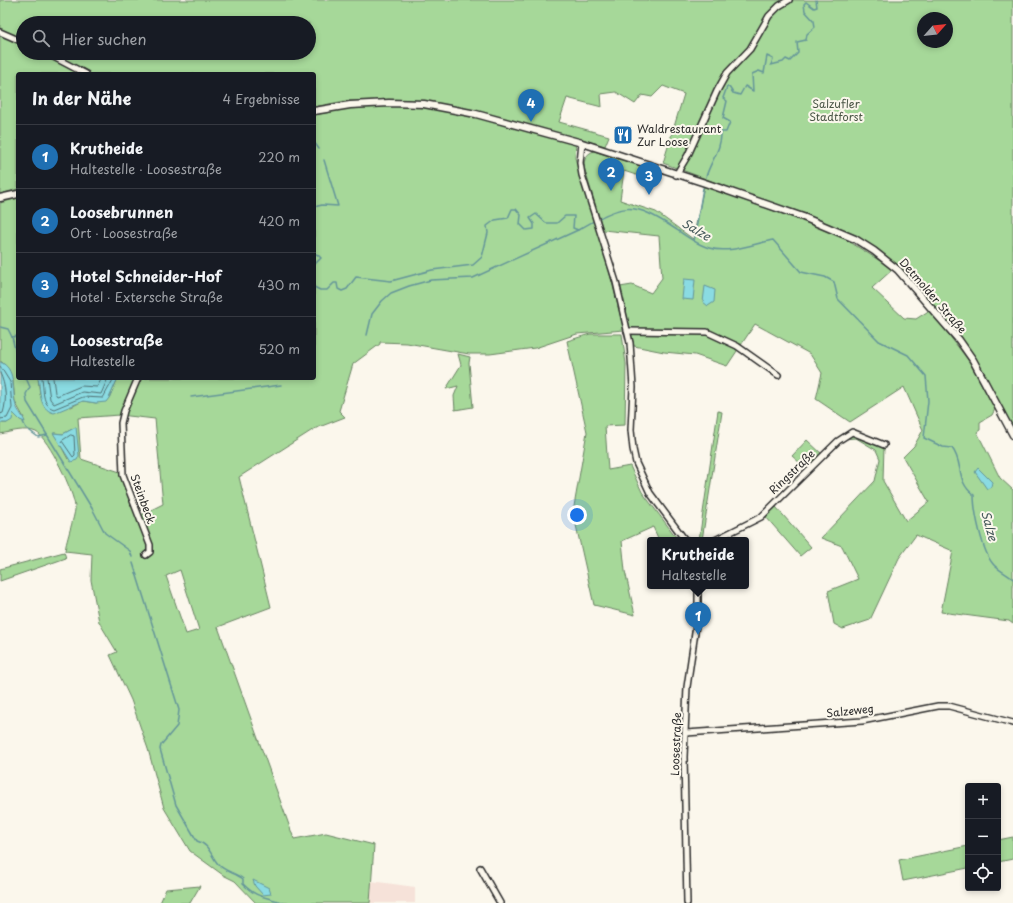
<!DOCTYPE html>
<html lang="de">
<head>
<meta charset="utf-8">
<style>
  body { margin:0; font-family:"Playpen Sans",sans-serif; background:#20242c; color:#f1f3f6 }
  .controls { position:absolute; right:12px; bottom:12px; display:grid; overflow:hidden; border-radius:4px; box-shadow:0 2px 6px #0003 }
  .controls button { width:36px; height:36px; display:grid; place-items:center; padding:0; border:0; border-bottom:1px solid #363941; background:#171b24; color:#f1f3f6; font:20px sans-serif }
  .compass { position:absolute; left:917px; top:12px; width:36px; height:36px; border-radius:50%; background:#171b24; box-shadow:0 2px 6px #0003; rotate:63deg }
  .you { position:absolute; left:577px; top:515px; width:14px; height:14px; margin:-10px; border:3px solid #fff; border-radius:50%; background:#1a73e8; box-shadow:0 0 0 6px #1a73e833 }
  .badge { display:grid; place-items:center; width:26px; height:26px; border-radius:50%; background:#1f6fb2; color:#fff; font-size:13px; font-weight:700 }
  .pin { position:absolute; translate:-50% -33px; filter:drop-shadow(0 1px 2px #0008) }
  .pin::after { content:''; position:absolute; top:21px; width:14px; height:12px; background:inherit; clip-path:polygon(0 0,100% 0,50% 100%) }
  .popup { position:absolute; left:647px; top:537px; width:102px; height:52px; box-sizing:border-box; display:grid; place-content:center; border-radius:4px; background:#171b24; filter:drop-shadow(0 1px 3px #0005); font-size:13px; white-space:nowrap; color:#9ea1a6 }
  .popup b { font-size:15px; color:#f1f3f6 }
  .popup::after { content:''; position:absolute; left:50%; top:100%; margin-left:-8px; border:8px solid transparent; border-top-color:#171b24 }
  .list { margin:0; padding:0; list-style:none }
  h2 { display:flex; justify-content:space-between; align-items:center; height:52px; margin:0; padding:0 16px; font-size:17px }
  h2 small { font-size:13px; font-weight:400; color:#9ea1a6 }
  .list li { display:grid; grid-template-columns:26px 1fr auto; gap:12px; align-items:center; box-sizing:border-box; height:64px; padding:0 16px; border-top:1px solid #363941 }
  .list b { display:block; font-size:15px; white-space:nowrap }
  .list p { margin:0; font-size:13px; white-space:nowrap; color:#9ea1a6 }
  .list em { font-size:13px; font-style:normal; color:#9ea1a6 }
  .icon { flex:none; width:22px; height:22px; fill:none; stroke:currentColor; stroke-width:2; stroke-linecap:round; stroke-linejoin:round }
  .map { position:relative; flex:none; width:1013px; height:903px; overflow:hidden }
  .search { position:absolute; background:#171b24; box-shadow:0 2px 6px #0003; left:16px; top:16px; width:300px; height:44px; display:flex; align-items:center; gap:10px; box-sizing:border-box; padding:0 14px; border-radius:22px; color:#9ea1a6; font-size:15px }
  .panel { position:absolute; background:#171b24; box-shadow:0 2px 6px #0003; left:16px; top:72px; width:300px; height:308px; border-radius:4px }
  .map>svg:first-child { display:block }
</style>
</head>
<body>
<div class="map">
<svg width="1013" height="903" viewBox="0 0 1013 903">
  <rect width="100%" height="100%" fill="#fbf7ec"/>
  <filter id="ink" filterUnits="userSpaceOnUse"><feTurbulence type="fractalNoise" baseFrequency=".025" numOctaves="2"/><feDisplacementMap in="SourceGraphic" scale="8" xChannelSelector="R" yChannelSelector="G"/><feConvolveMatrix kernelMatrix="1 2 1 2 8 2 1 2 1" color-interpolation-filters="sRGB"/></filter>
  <g filter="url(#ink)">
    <polygon fill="#f6e2d9" points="371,881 415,887 415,903 370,903"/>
    <g fill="#a6d899" stroke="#688262" fill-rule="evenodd">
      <path d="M0,0h1013v431l-53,-93 -62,-71 -74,-44 -161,-60 21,-69 -21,-8 -11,11 -10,-2 -7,9 -19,-12 -15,2 1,13 -35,-9 -8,24 50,14 -4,10 -24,-7 -2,1 -159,-38 -75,-1 -31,6v-33h-296v115l-18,5zM923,18h24v24h-24zM23,23h286v30h-286z"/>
      <path d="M388,105c68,2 123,20 188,38l-1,15 31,100 18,72 -47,4 -42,14 -45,6h-21l-62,-11 -27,-1v2l-27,20 -14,47 6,6 -31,12 -75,48 32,130 -53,20 76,212 32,-6 48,12 -4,58h-114l-21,-22 -12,-6 -33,-24 -26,-43 -16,-59 -17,-49 -21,-45 7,-3 -18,-30 -8,-42 1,-26 -27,-3c1,-10 11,-38 10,-44 -1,-15 -26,-68 -39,-75 -11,-5 -25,0 -36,2v-11h7l6,-11 2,1 5,7 4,-2 -9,-16 -2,-22 -11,-18h-2v-159l18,-5v180h20l2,17 31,12 12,-6 13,2 13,-5 9,-20h196v-263l36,-7zM120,415l35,4 8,85 -26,13 -17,-45 -39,-13 -3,-41zM76,427l-8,32 -14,-26 9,1zM180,570l19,60 -13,4 -20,-58z"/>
      <path d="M594,151l51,16 -3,10 -18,-6 -4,29 36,12 37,27 11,-53 130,46 59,37 -21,19 32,30 12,1 14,-9 38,50 27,49 -3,6 -12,7v8l-3,2 23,46 13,12v134l-4,-3 -68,-9 12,-61 -37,-16 -17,23 -29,62 -27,9 -9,-5 -6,-33 30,-12 -16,-33 -21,-8 54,-57 5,-22 -4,-9 -20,-12 -13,1 9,-4 32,11 -1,35 23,40 23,-19 -26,-45 11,-11 9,-16 -19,-43 -54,35 -34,-23 6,-26 -12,-19 -55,-30 -28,42 -32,-11 -31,-3 -30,-6 -14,-59 12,-2 19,8 11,-15 -3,-42 -56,-6 -19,-63c0,-8 2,-13 10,-16z"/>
      <polygon points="590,334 622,334 626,364 625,425 605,426 608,470 630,466 642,492 676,537 659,540 653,527 622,541 625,571 635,615 594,605 573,512 587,432 567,341"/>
      <polygon points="458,354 470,357 469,363 473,407 455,410 454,396 458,386 446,389 461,365"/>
      <polygon points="718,411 722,412 702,540 699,540"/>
      <polygon points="807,440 823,455 808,470 792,456"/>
      <polygon points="776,507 811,547 800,556 766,517"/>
      <polygon points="64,552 66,558 0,581 0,569"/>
      <polygon points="1013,837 1013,859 998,862 998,840"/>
      <polygon points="968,846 968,868 903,881 899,860"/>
      <polygon points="200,886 190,903 160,903 166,889"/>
    </g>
    <g fill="#8adbe2" stroke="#649599">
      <polygon points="684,279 695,280 693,300 682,299"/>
      <polygon points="705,286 715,290 714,302 708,306 703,302"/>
      <path d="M0,362c16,6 12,27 15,40 1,8 8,13 10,20l-5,-2 -7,-7 -1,7 -5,3h-7z"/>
      <path d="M38,378h80l-9,20 -3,4 -10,1 -13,-2 -29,12c-16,-4 -13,-22 -16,-35z"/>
      <polygon points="76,427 79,456 77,460 71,462 53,433 63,434"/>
      <polygon points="978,468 992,482 991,487 987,489 975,472"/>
      <polygon points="253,880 269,888 271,894 263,895 255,886"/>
    </g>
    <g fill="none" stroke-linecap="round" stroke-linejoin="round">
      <g stroke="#517174" stroke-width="1">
        <polyline points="0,366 10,382 12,408 7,418 0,419"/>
        <path d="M0,373c6,13 7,27 3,40l-3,1"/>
        <path d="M42,378c2,11 -1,27 12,31l29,-12 20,1 11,-20"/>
        <polyline points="47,378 50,399 54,404 82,392 101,394 108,378"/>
        <polyline points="53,378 55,393 57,396 81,386 97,387 102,378"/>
        <polygon points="71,435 74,436 75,455 73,457 62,441"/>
      </g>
      <g stroke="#649599" stroke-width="1.5">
        <polyline points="314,142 319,149"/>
        <path d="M706,177c4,-15 16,-28 15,-45h5l4,-10 -7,-4 4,-17 -4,-3 4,-11h2l4,6 7,2 5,-9 8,5 -1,-17 7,-3 5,2 3,-17 6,3 -2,6 12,-3 3,-3 4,2 8,-8 -1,-11 9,-2 1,-6 8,-7 -1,-6 -9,-10 -1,-7 2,-2 8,6 3,-1 -1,-7"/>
        <polyline points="314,207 322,205 338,206 324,160"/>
        <polyline points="694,241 703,188"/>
        <polyline points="314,253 318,255 321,258 314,265"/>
        <path d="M314,287l6,3h7l7,-7h3l1,6 4,2 5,-2 9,-12 35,4 41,-11 41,-5 9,-8 6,-24 -1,-7 8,-6 13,-2 4,-9h4l5,6 -1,9 6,6 8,-1v-5l-4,-6 6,-4 10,9h11l8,-7h9l-1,12 5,2c47,-27 53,-30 99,0 10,7 21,15 32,18 20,6 44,-4 64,-8l28,32 24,5 9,5 4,17 41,42 29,14 18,21 2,25 -4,37 19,9 9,1c12,15 3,33 22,47 0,16 8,56 19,69 5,6 14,10 20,15"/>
        <polyline points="0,327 8,329 12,337 18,336"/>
        <polyline points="367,335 372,314 382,301 391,293 409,286 431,280 473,278 578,230"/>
        <polyline points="12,337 18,361"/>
        <polyline points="26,378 30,387 26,394 27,402 93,510 105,533 130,551 132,557"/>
        <polyline points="191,397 281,385"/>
        <polyline points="23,422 26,428 38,437 47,435"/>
        <path d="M133,563l46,147 -2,16 -16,19 -1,4 16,56 21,36c12,3 14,15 21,23 7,8 18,9 25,15v5c16,16 22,11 40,19"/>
      </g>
      <g stroke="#2b2b2b" stroke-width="8">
        <g id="minor">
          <polyline points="0,32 23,42"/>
          <polyline points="46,53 86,74"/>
          <polyline points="582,143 580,163 582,175 616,282 630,343 633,387 631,430 633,449 636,463 650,493 685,540"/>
          <polyline points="676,175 688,155 717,91 727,73 750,49 769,16 779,6 789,0"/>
          <polyline points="627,331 707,332 737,346 778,375"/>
          <polyline points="138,378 124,411 121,423 123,475 150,545 150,552 146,555"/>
          <polyline points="715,540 761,517 838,441 852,432 884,445"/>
          <polyline points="686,733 862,721 938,706 949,706 1013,723"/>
          <polyline points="480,868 500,903"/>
          <polyline points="687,903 684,757 687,687 698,612 698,586"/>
        </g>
      </g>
      <g stroke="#2b2b2b" stroke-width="9">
        <g id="major">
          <polyline points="314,111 350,105 389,103 424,104 476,114 582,143 705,183 803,217 855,239 874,251 898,270 959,340 973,360 1013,435"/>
          <polyline points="0,198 18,194"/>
        </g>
      </g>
      <use href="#minor" stroke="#fbf7ec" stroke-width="5"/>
      <use href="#major" stroke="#fbf7ec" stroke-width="6"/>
    </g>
  </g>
  <defs>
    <g id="restaurant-square" transform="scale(1)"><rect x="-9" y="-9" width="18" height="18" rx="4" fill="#1f6fb2" stroke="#fbf7ec"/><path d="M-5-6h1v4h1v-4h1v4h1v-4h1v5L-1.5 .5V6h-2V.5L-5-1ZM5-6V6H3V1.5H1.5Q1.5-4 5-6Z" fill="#fff"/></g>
  </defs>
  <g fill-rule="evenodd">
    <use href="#restaurant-square" x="623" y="135"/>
  </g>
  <g text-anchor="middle" stroke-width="4" stroke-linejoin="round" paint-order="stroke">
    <g font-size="11" fill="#4a5646" stroke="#fbf7ec">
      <text x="836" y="108">Salzufler<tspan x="836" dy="13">Stadtforst</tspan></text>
    </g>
    <g font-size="11" fill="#2b2b2b" stroke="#fbf7ec" text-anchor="start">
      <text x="637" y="133">Waldrestaurant<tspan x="637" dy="13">Zur Loose</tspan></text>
    </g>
    <g font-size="11" fill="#2b2b2b" stroke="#fbf7ec">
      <text transform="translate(933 296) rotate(49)" y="4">Detmolder Straße</text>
      <text transform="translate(792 472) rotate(-44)" y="4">Ringstraße</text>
      <text transform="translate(143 499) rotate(70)" y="4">Steinbeck</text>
      <text transform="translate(850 711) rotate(-6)" y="4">Salzeweg</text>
      <text transform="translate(676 744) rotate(-88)" y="4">Loosestraße</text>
    </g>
    <g font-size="12" font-style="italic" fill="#435759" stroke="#fbf7ec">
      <text transform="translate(696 230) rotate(30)" y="4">Salze</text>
      <text transform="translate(989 526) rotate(74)" y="4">Salze</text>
    </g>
  </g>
</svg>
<div class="controls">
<button>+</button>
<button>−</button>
<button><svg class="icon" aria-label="locate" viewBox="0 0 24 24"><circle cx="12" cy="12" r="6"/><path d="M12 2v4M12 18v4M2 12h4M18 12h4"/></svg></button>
</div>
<svg class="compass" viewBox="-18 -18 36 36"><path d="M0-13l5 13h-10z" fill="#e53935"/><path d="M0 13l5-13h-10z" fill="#9ea1a6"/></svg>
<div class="you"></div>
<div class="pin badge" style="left:698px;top:635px">1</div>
<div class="popup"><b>Krutheide</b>Haltestelle</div>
<div class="pin badge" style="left:611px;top:191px">2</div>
<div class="pin badge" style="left:649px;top:195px">3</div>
<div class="pin badge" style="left:531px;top:122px">4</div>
<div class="search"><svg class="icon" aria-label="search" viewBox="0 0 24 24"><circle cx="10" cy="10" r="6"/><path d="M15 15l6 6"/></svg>Hier suchen</div>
<section class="panel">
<h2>In der Nähe<small>4 Ergebnisse</small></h2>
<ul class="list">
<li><span class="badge">1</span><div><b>Krutheide</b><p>Haltestelle · Loosestraße</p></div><em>220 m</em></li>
<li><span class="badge">2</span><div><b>Loosebrunnen</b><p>Ort · Loosestraße</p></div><em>420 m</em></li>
<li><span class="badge">3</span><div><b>Hotel Schneider-Hof</b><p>Hotel · Extersche Straße</p></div><em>430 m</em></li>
<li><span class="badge">4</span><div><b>Loosestraße</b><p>Haltestelle</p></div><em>520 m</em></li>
</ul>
</section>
</div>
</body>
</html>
